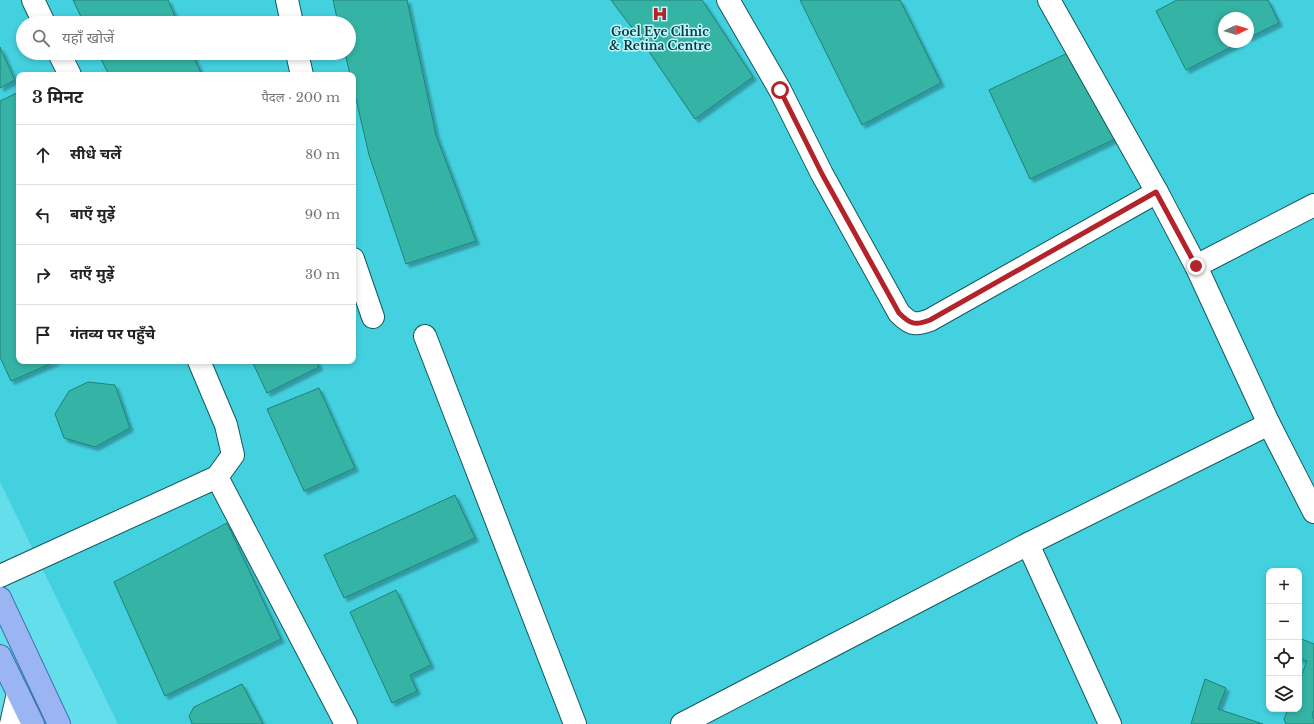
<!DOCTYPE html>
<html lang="hi">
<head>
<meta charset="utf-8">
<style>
  body { margin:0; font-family:"Libre Baskerville","Noto Sans Devanagari",serif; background:#f6f6f6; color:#222 }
  .controls { position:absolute; right:12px; bottom:12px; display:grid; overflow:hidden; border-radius:8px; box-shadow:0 2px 6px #0003 }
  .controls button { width:36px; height:36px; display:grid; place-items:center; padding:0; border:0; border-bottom:1px solid #e0e0e0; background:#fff; color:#222; font:20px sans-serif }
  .compass { position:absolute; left:1218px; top:12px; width:36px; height:36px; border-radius:50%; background:#fff; box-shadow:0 2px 6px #0003; rotate:86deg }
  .stop { position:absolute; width:12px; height:12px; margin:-9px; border:3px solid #b4232a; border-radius:50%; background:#fff }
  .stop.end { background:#b4232a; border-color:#fff; box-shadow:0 1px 4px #0008 }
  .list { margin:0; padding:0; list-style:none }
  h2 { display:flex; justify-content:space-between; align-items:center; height:52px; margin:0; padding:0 16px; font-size:17px }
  h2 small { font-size:13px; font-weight:400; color:#767676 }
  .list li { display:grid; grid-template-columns:26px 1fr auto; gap:12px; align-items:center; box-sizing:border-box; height:60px; padding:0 16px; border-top:1px solid #e0e0e0 }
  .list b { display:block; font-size:15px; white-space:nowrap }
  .list em { font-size:13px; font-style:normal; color:#767676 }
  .icon { flex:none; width:22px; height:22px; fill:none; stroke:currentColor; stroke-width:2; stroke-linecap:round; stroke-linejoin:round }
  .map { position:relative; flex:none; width:1314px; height:724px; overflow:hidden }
  .search { position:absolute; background:#fff; box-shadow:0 2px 6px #0003; left:16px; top:16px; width:340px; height:44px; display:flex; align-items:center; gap:10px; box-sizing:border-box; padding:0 14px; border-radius:22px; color:#767676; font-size:15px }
  .panel { position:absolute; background:#fff; box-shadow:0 2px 6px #0003; left:16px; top:72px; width:340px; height:292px; border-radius:8px }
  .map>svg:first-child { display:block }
</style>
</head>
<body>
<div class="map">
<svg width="1314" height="724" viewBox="0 0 1314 724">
  <defs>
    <filter id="shadow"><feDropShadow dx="3.5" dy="3.5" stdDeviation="1" flood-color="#0004"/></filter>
  </defs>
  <rect width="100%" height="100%" fill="#64deeb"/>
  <path fill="#44d1df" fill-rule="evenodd" d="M0,0h1314v724h-1196l-118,-242zM1224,18h24v24h-24zM23,23h326v30h-326zM19,75h334v286h-334zM1269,571h30v138h-30z"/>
  <g fill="#35b4a6" stroke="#208177" filter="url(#shadow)">
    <polygon points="73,0 168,0 178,23 84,23"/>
    <polygon points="333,0 407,0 436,135 476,241 406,264 369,155 353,86 353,75 350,75 345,53 349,53 349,23 338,23"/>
    <polygon points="611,0 702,0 753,77 695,119 637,34"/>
    <polygon points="800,0 900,0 941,83 862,125"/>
    <polygon points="1177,0 1268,0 1279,23 1248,38 1248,18 1224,18 1224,42 1241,42 1186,70 1156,11"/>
    <polygon points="0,47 15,80 0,88"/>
    <polygon points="1074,50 1115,139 1030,179 989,90"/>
    <polygon points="98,53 192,53 202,75 109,75"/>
    <polygon points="19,92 19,361 57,361 11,381 0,357 0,101"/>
    <polygon points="252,361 317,361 319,367 267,393"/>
    <polygon points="88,382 115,385 130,428 95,447 64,438 55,414 69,391"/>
    <polygon points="319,388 355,468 304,491 267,409"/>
    <polygon points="455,495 475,538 344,598 324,555"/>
    <polygon points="227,523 281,639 165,696 114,582"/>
    <polygon points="396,590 431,665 410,675 417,691 392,703 350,612"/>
    <polygon points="1299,638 1314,644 1314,710 1312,715 1314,719 1314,724 1286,724 1284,719 1288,709 1299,709 1299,681 1307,661 1299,659"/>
    <polygon points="1205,679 1226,688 1218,709 1263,724 1191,724"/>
    <polygon points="242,684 263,724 192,724 189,716 194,707"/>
  </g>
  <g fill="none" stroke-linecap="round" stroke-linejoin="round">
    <g stroke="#13595f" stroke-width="24">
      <g id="minor">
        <polyline points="33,0 44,23"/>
        <polyline points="287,0 292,23"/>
        <path d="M728,0l52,90 42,84 77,139c11,11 15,13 31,7l227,-128"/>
        <polyline points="1049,0 1157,192 1196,266 1269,424 1314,512"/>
        <polyline points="59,53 70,75"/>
        <polyline points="297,53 302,75"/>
        <polyline points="353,259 373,317"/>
        <polyline points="1196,266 1314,205"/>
        <polyline points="425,336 575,724"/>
        <polyline points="217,477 346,724"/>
        <polyline points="1028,544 1110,724"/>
        <polyline points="0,576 217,477 233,455 226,425 199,361"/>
        <polyline points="11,724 18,693"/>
        <polyline points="682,724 1028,544 1269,424"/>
      </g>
    </g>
    <g stroke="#386aae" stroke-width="24">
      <g id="major">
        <polyline points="0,598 59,724"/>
        <polyline points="0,656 33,724"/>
      </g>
    </g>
    <use href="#minor" stroke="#fff" stroke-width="22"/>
    <use href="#major" stroke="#9ab5f2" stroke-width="22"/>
  </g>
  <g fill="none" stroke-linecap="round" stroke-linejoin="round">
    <path stroke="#b4232a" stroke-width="5" d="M780,90l42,84 77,139c11,11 16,13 31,7l226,-128 40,74"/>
  </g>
  <defs>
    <g id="hospital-bare" transform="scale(1.2)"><path d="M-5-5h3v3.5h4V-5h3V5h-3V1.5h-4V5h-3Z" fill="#b4232a" stroke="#bff5fb" stroke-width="2.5" paint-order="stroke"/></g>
  </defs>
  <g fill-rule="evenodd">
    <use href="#hospital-bare" x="660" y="14"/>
  </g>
  <g text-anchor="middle" stroke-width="3" stroke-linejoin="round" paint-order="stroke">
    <g font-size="12" font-weight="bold" fill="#003b40" stroke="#bff5fb">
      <text x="660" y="36">Goel Eye Clinic<tspan x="660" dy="14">&amp; Retina Centre</tspan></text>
    </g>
  </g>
</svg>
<div class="controls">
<button>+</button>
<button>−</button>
<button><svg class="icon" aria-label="locate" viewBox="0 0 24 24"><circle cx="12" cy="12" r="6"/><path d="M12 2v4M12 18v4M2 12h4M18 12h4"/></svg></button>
<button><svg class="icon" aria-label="layers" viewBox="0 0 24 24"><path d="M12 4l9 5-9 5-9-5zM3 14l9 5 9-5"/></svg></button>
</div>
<svg class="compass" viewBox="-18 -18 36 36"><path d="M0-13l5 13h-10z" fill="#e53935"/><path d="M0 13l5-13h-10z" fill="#767676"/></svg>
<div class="stop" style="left:780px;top:90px"></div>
<div class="stop end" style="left:1196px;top:266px"></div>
<div class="search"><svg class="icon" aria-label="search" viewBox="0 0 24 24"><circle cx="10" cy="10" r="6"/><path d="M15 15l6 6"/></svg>यहाँ खोजें</div>
<section class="panel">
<h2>3 मिनट<small>पैदल · 200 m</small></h2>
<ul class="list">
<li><svg class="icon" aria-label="ahead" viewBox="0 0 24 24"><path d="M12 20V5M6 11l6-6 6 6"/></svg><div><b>सीधे चलें</b></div><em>80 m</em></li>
<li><svg class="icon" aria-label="left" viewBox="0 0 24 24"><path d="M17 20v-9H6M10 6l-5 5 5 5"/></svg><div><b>बाएँ मुड़ें</b></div><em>90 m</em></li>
<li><svg class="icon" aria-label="right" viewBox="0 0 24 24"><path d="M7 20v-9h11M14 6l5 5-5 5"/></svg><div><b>दाएँ मुड़ें</b></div><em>30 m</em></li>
<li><svg class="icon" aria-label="arrive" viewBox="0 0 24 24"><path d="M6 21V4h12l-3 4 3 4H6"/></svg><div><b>गंतव्य पर पहुँचे</b></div></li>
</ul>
</section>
</div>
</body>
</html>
